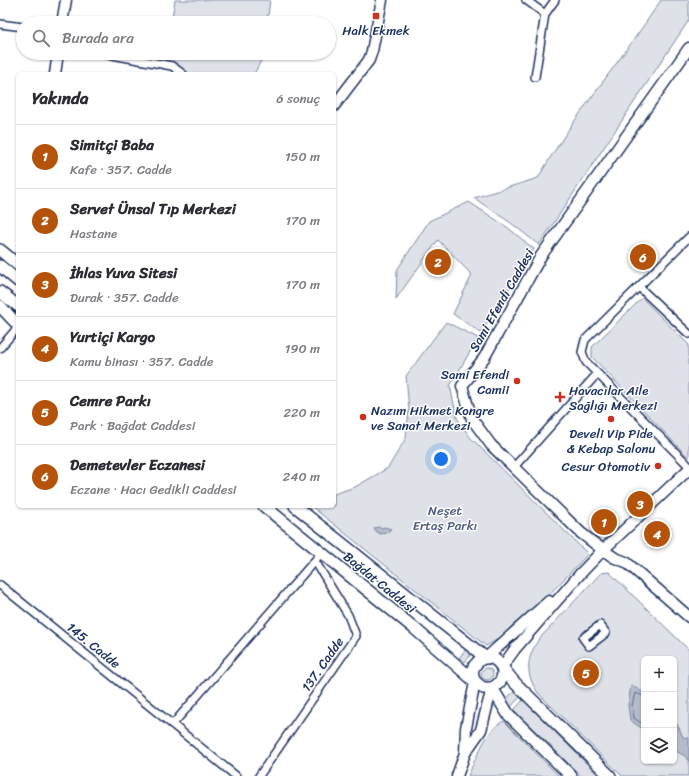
<!DOCTYPE html>
<html lang="tr">
<head>
<meta charset="utf-8">
<style>
  body { margin:0; font-family:Sriracha,sans-serif; background:#f7f7f7; color:#2b2b33 }
  .controls { position:absolute; right:12px; bottom:12px; display:grid; overflow:hidden; border-radius:6px; box-shadow:0 1px 3px #0004 }
  .controls button { width:36px; height:36px; display:grid; place-items:center; padding:0; border:0; border-bottom:1px solid #e1e1e2; background:#fff; color:#2b2b33; font:20px sans-serif }
  .you { position:absolute; left:441px; top:459px; width:14px; height:14px; margin:-10px; border:3px solid #fff; border-radius:50%; background:#1a73e8; box-shadow:0 0 0 6px #1a73e833 }
  .badge { display:grid; place-items:center; width:26px; height:26px; border-radius:50%; background:#b45309; color:#fff; font-size:13px; font-weight:700 }
  .pin { position:absolute; translate:-50% -50%; border:2px solid #fff; box-shadow:0 1px 4px #0006 }
  .list { margin:0; padding:0; list-style:none }
  h2 { display:flex; justify-content:space-between; align-items:center; height:52px; margin:0; padding:0 16px; font-size:17px }
  h2 small { font-size:13px; font-weight:400; color:#7c7c81 }
  .list li { display:grid; grid-template-columns:26px 1fr auto; gap:12px; align-items:center; box-sizing:border-box; height:64px; padding:0 16px; border-top:1px solid #e1e1e2 }
  .list b { display:block; font-size:15px; white-space:nowrap }
  .list p { margin:0; font-size:13px; white-space:nowrap; color:#7c7c81 }
  .list em { font-size:13px; font-style:normal; color:#7c7c81 }
  .icon { flex:none; width:22px; height:22px; fill:none; stroke:currentColor; stroke-width:2; stroke-linecap:round; stroke-linejoin:round }
  .map { position:relative; flex:none; width:689px; height:776px; overflow:hidden }
  .search { position:absolute; background:#fff; box-shadow:0 1px 3px #0004; left:16px; top:16px; width:320px; height:44px; display:flex; align-items:center; gap:10px; box-sizing:border-box; padding:0 14px; border-radius:22px; color:#7c7c81; font-size:15px }
  .panel { position:absolute; background:#fff; box-shadow:0 1px 3px #0004; left:16px; top:72px; width:320px; height:436px; border-radius:6px }
  .map>svg:first-child { display:block }
</style>
</head>
<body>
<div class="map">
<svg width="689" height="776" viewBox="0 0 689 776">
  <rect width="100%" height="100%" fill="#fff"/>
  <filter id="ink" filterUnits="userSpaceOnUse"><feTurbulence type="fractalNoise" baseFrequency=".025" numOctaves="2"/><feDisplacementMap in="SourceGraphic" scale="8" xChannelSelector="R" yChannelSelector="G"/><feConvolveMatrix kernelMatrix="1 2 1 2 8 2 1 2 1" color-interpolation-filters="sRGB"/></filter>
  <g filter="url(#ink)">
    <g fill="#dee1e7" stroke="#7c88a2" fill-rule="evenodd">
      <polygon points="175,0 270,0 267,23 171,23"/>
      <path d="M661,0h28v20l-150,225 -28,-22 -37,-25 64,-20c36,-63 84,-118 123,-178z"/>
      <polygon points="167,53 262,53 261,61 254,74 185,74 166,59"/>
      <polygon points="469,202 507,227 534,249 481,333 453,314 472,275 438,240 396,299 397,270 429,221"/>
      <polygon points="642,298 689,345 689,458 592,357 592,347"/>
      <polygon points="446,322 478,338 450,386 457,418 470,437 588,554 516,629 486,646 311,506 334,506 334,494 355,487 388,468 406,438 409,410 406,376"/>
      <path d="M609,572l80,78v126h-67l-84,-83c-13,-19 -12,-35 1,-54l62,-66zM644,659h30v102h-30z"/>
      <polygon points="466,649 472,653 465,662 459,658"/>
      <circle cx="487" cy="674" r="6"/>
      <polygon points="514,691 520,697 511,707 505,701"/>
      <polygon points="523,700 597,774 598,776 581,776 514,710"/>
      <path d="M504,721l55,55h-91c7,-16 19,-48 36,-55z"/>
    </g>
    <g fill="#b5bbca" stroke="#77839f">
      <polygon points="379,527 382,528 385,527 391,529 387,533 380,534 376,531 374,528"/>
      <polygon points="631,685 644,693 644,730 630,720 628,705"/>
      <polygon points="674,723 677,724 683,737 689,738 689,762 685,756 674,750"/>
    </g>
    <g fill="none" stroke-linecap="round" stroke-linejoin="round">
      <polyline stroke="#596789" stroke-width="1" points="644,696 635,693 632,705 634,718 644,725"/>
      <g stroke="#1b2f5e" stroke-width="10">
        <g id="street">
          <polyline points="526,0 545,14 555,0"/>
          <polyline points="0,24 23,27"/>
          <polyline points="101,53 172,66 183,74"/>
          <polyline points="535,77 545,14"/>
          <polyline points="689,237 585,340 582,352 586,362 689,466"/>
          <polyline points="639,287 689,334"/>
          <polyline points="0,348 18,327"/>
          <polyline points="514,467 597,374"/>
          <polyline points="0,585 236,776"/>
          <polygon points="600,625 606,633 589,646 583,638"/>
          <polyline points="173,724 317,558"/>
          <polyline points="259,776 356,636 348,615 315,561"/>
        </g>
      </g>
      <g stroke="#1b2f5e" stroke-width="13">
        <g id="secondary">
          <polyline points="62,23 66,0"/>
          <polyline points="689,48 541,256 484,358 462,386 472,419 491,445 581,533 603,550 615,558 626,562 689,617"/>
          <polyline points="55,74 58,53"/>
          <polyline points="334,106 369,60 372,51 382,0"/>
          <polyline points="486,658 549,601"/>
          <polyline points="502,667 515,649 580,574 603,550 689,469"/>
          <polyline points="465,753 466,728 475,682"/>
          <polyline points="457,776 465,753 481,730 492,688"/>
        </g>
      </g>
      <g stroke="#1b2f5e" stroke-width="14">
        <g id="primary">
          <polyline points="0,250 18,265"/>
          <polyline points="0,266 18,281"/>
          <polyline points="0,292 18,306"/>
          <polyline points="0,306 18,325"/>
          <polyline points="264,506 414,628 479,685 483,688 492,688 508,714 571,776"/>
          <polyline points="295,506 486,658"/>
          <polyline points="502,667 514,682 610,776"/>
          <path d="M475,682c-3,-6 -4,-13 1,-18 15,-20 42,11 16,24"/>
        </g>
      </g>
      <use href="#street" stroke="#fff" stroke-width="7"/>
      <use href="#secondary" stroke="#fff" stroke-width="10"/>
      <use href="#primary" stroke="#fff" stroke-width="11"/>
    </g>
  </g>
  <g fill="#c8321e" stroke="#fff" stroke-width="1.5">
    <rect x="372" y="12" width="8" height="8" rx="2"/>
    <circle cx="517" cy="381" r="4"/>
    <path d="M558 391h4v4h4v4h-4v4h-4v-4h-4v-4h4z"/>
    <circle cx="363" cy="417" r="4"/>
    <circle cx="611" cy="419" r="4"/>
    <circle cx="658" cy="466" r="4"/>
  </g>
  <g text-anchor="middle" stroke-width="3" stroke-linejoin="round" paint-order="stroke">
    <g font-size="13" fill="#1b2f5e" stroke="#fff">
      <text x="376" y="35">Halk Ekmek</text>
      <text x="509" y="379" text-anchor="end">Sami Efendi<tspan x="509" dy="15">Camii</tspan></text>
      <text x="569" y="395" text-anchor="start">Havacılar Aile<tspan x="569" dy="15">Sağlığı Merkezi</tspan></text>
      <text x="371" y="415" text-anchor="start">Nazım Hikmet Kongre<tspan x="371" dy="15">ve Sanat Merkezi</tspan></text>
      <text x="611" y="438">Develi Vip Pide<tspan x="611" dy="15">&amp; Kebap Salonu</tspan></text>
      <text x="650" y="471" text-anchor="end">Cesur Otomotiv</text>
    </g>
    <g font-size="13" fill="#1b2f5e" stroke="#fff">
      <text transform="translate(501 300) rotate(-60)" y="5">Sami Efendi Caddesi</text>
      <text transform="translate(380 582) rotate(39)" y="5">Bağdat Caddesi</text>
      <text transform="translate(94 645) rotate(39)" y="5">145. Cadde</text>
      <text transform="translate(322 664) rotate(-55)" y="5">137. Cadde</text>
    </g>
    <g font-size="13" fill="#4c5c80" stroke="#fff">
      <text x="445" y="515">Neşet<tspan x="445" dy="15">Ertaş Parkı</tspan></text>
    </g>
  </g>
</svg>
<div class="controls">
<button>+</button>
<button>−</button>
<button><svg class="icon" aria-label="layers" viewBox="0 0 24 24"><path d="M12 4l9 5-9 5-9-5zM3 14l9 5 9-5"/></svg></button>
</div>
<div class="you"></div>
<div class="pin badge" style="left:604px;top:522px">1</div>
<div class="pin badge" style="left:438px;top:262px">2</div>
<div class="pin badge" style="left:640px;top:504px">3</div>
<div class="pin badge" style="left:657px;top:534px">4</div>
<div class="pin badge" style="left:586px;top:673px">5</div>
<div class="pin badge" style="left:643px;top:257px">6</div>
<div class="search"><svg class="icon" aria-label="search" viewBox="0 0 24 24"><circle cx="10" cy="10" r="6"/><path d="M15 15l6 6"/></svg>Burada ara</div>
<section class="panel">
<h2>Yakında<small>6 sonuç</small></h2>
<ul class="list">
<li><span class="badge">1</span><div><b>Simitçi Baba</b><p>Kafe · 357. Cadde</p></div><em>150 m</em></li>
<li><span class="badge">2</span><div><b>Servet Ünsal Tıp Merkezi</b><p>Hastane</p></div><em>170 m</em></li>
<li><span class="badge">3</span><div><b>İhlas Yuva Sitesi</b><p>Durak · 357. Cadde</p></div><em>170 m</em></li>
<li><span class="badge">4</span><div><b>Yurtiçi Kargo</b><p>Kamu binası · 357. Cadde</p></div><em>190 m</em></li>
<li><span class="badge">5</span><div><b>Cemre Parkı</b><p>Park · Bağdat Caddesi</p></div><em>220 m</em></li>
<li><span class="badge">6</span><div><b>Demetevler Eczanesi</b><p>Eczane · Hacı Gedikli Caddesi</p></div><em>240 m</em></li>
</ul>
</section>
</div>
</body>
</html>
